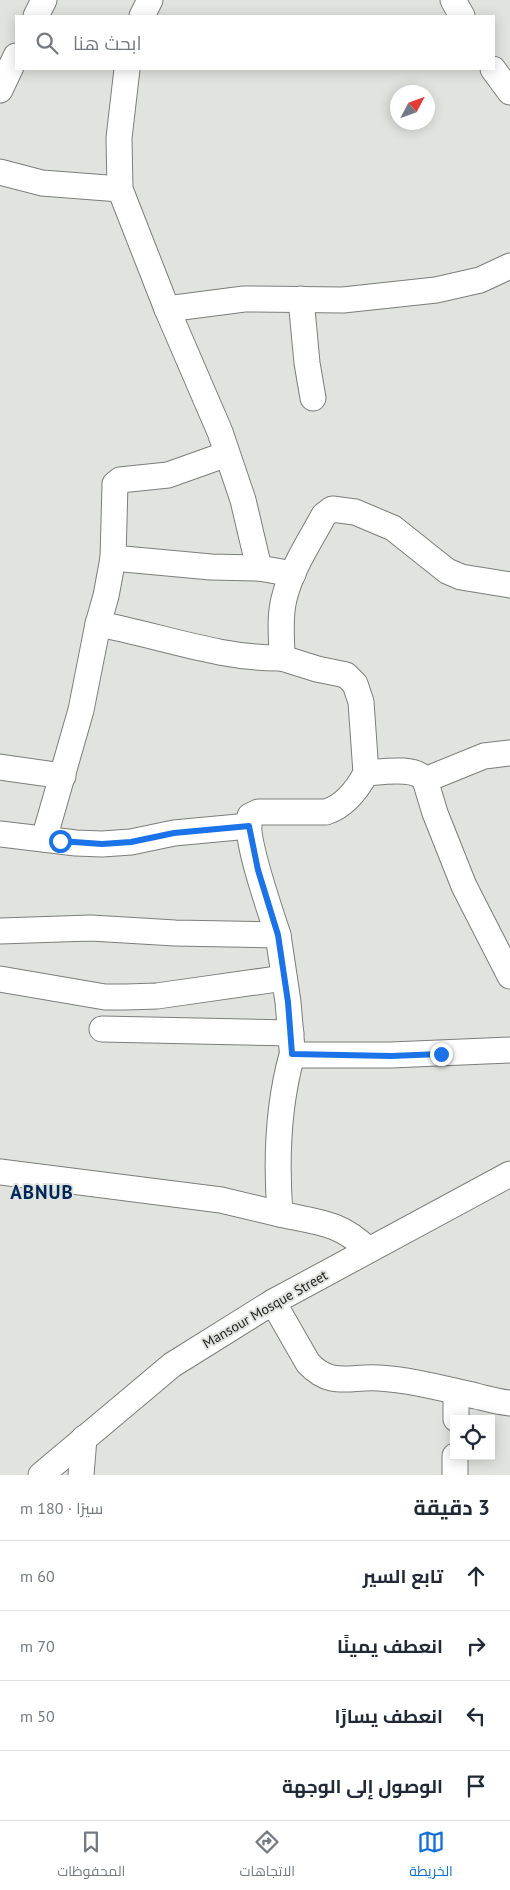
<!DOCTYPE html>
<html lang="ar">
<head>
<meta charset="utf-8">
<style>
  body { margin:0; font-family:"PT Sans",Cairo,sans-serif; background:#f6f6f7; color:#1f2937; direction:rtl }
  .controls { position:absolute; right:15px; bottom:15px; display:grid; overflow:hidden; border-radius:0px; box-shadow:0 2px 12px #0003 }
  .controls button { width:45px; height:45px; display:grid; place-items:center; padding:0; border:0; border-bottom:1px solid #e0e1e3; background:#fff; color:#1f2937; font:25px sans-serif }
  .compass { position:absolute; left:390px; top:85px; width:45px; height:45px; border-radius:50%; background:#fff; box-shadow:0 2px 12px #0003; rotate:49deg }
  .stop { position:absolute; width:15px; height:15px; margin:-11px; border:4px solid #1a73e8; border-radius:50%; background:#fff }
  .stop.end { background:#1a73e8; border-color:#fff; box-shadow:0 1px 5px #0008 }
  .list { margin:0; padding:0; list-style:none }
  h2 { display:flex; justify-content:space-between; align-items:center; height:65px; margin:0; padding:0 20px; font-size:21px }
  h2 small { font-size:16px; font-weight:400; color:#747a83 }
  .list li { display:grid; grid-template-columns:32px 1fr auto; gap:15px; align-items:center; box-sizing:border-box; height:70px; padding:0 20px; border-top:1px solid #e0e1e3 }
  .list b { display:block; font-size:19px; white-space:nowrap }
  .list em { font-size:16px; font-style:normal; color:#747a83 }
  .icon { flex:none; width:28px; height:28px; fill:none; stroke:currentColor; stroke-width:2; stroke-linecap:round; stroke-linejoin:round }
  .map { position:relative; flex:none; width:510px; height:1475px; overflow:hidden; direction:ltr }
  .search { position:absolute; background:#fff; box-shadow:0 2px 12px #0003; left:15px; right:15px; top:15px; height:55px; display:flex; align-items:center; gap:12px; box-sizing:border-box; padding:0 18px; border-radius:0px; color:#747a83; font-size:19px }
  .sheet { height:345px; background:#fff }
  nav { display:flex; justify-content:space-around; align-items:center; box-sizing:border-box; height:70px; border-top:1px solid #e0e1e3; background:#fff; font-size:14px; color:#747a83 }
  nav a { display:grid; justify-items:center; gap:2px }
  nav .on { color:#1070d8 }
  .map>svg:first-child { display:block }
</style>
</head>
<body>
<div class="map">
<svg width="510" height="1475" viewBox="0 0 510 1475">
  <rect width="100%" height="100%" fill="#e0e3de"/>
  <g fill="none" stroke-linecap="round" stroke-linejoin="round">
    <g stroke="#7b7e7a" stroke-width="27">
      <g id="minor">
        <polyline points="453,0 462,16"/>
        <polyline points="36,16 44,0"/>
        <polyline points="142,16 150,0"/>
        <polyline points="127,69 119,138 120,189 167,309 220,432 243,500 259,568 293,574"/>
        <polyline points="493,69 510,92"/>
        <polyline points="0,90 16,56"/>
        <polyline points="0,172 42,183 120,189"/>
        <polyline points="301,299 307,363 313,398"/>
        <polyline points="167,309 244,299 343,300 436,290 480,280 510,266"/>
        <polyline points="113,558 211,567 259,568"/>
        <path d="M98,624c61,11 121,35 184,34 0,-19 -3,-40 2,-59 7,-30 26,-58 40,-84l8,-6 23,3 38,16 54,43 14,6 49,8"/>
        <path d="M282,658l35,11 29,6 9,9 6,18 5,71c16,-1 49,-7 59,7l10,33 29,73 46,90"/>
        <polyline points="0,767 63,776"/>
        <polyline points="425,780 484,756 510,753"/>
        <polyline points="0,834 76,843 102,844 131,842 174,833 249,826"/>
        <polyline points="44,839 81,710 98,624 106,596 113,558 115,484 120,480 168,475 227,454"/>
        <path d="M0,931l91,-3 84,5 103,2c-7,-22 -35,-100 -28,-119l8,-4h68c19,-6 31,-22 40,-39"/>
        <polyline points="278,935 288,1002 292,1049"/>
        <polyline points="0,979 105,997 126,997 157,996 284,978"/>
        <polyline points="102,1029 291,1033"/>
        <polyline points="0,1172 221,1200 280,1214"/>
        <path d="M368,1250c-27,-28 -52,-28 -88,-36 -4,-53 -2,-109 12,-159h99l119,-5"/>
        <path d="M273,1302l35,61c23,25 42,13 71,15 33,2 65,11 97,18 12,3 22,6 34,7"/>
        <polyline points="456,1419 456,1392"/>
        <polyline points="41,1475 172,1365 273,1302 510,1174"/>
        <polyline points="81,1475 84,1438"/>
        <polyline points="455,1475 455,1456"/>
      </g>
    </g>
    <use href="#minor" stroke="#fff" stroke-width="25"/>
  </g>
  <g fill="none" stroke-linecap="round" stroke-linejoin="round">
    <polyline stroke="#1a73e8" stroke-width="6" points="60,841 102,844 131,842 174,833 249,826 258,870 278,935 288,1002 292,1054 391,1056 441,1054"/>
  </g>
  <g text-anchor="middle" stroke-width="4" stroke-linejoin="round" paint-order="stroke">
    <g font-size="14" fill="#222321" stroke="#e0e3de">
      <text transform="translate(265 1309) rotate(-30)" y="5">Mansour Mosque Street</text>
    </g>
    <g font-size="19" font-weight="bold" letter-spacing="1" fill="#002759" stroke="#e0e3de">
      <text x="42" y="1199">ABNUB</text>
    </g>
  </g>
</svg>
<div class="controls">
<button><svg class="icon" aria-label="locate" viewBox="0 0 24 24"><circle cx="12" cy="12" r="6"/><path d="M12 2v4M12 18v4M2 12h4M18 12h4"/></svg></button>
</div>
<svg class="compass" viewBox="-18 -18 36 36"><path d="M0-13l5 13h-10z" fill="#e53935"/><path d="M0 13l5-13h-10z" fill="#747a83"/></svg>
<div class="stop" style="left:60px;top:841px"></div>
<div class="stop end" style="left:441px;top:1054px"></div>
<div class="search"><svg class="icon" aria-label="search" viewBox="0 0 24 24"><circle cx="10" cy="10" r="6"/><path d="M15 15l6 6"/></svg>ابحث هنا</div>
</div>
<section class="sheet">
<h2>3 دقيقة<small>سيرًا · 180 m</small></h2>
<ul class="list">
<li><svg class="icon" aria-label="ahead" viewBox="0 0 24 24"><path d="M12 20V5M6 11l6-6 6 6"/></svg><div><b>تابع السير</b></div><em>60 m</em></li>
<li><svg class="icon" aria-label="right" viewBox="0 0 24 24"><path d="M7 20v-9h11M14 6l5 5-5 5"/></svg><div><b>انعطف يمينًا</b></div><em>70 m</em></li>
<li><svg class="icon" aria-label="left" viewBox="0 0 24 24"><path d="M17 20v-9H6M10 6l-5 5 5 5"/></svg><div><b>انعطف يسارًا</b></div><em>50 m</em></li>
<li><svg class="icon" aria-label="arrive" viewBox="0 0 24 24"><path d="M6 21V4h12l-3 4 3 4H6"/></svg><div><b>الوصول إلى الوجهة</b></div></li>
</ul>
</section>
<nav>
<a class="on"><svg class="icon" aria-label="map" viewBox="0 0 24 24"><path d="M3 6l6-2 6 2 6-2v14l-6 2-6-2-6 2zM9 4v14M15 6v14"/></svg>الخريطة</a>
<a><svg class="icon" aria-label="directions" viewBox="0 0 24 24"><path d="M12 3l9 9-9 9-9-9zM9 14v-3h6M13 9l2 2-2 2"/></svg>الاتجاهات</a>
<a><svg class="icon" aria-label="saved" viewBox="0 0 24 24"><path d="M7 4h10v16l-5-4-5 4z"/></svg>المحفوظات</a>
</nav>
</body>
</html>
